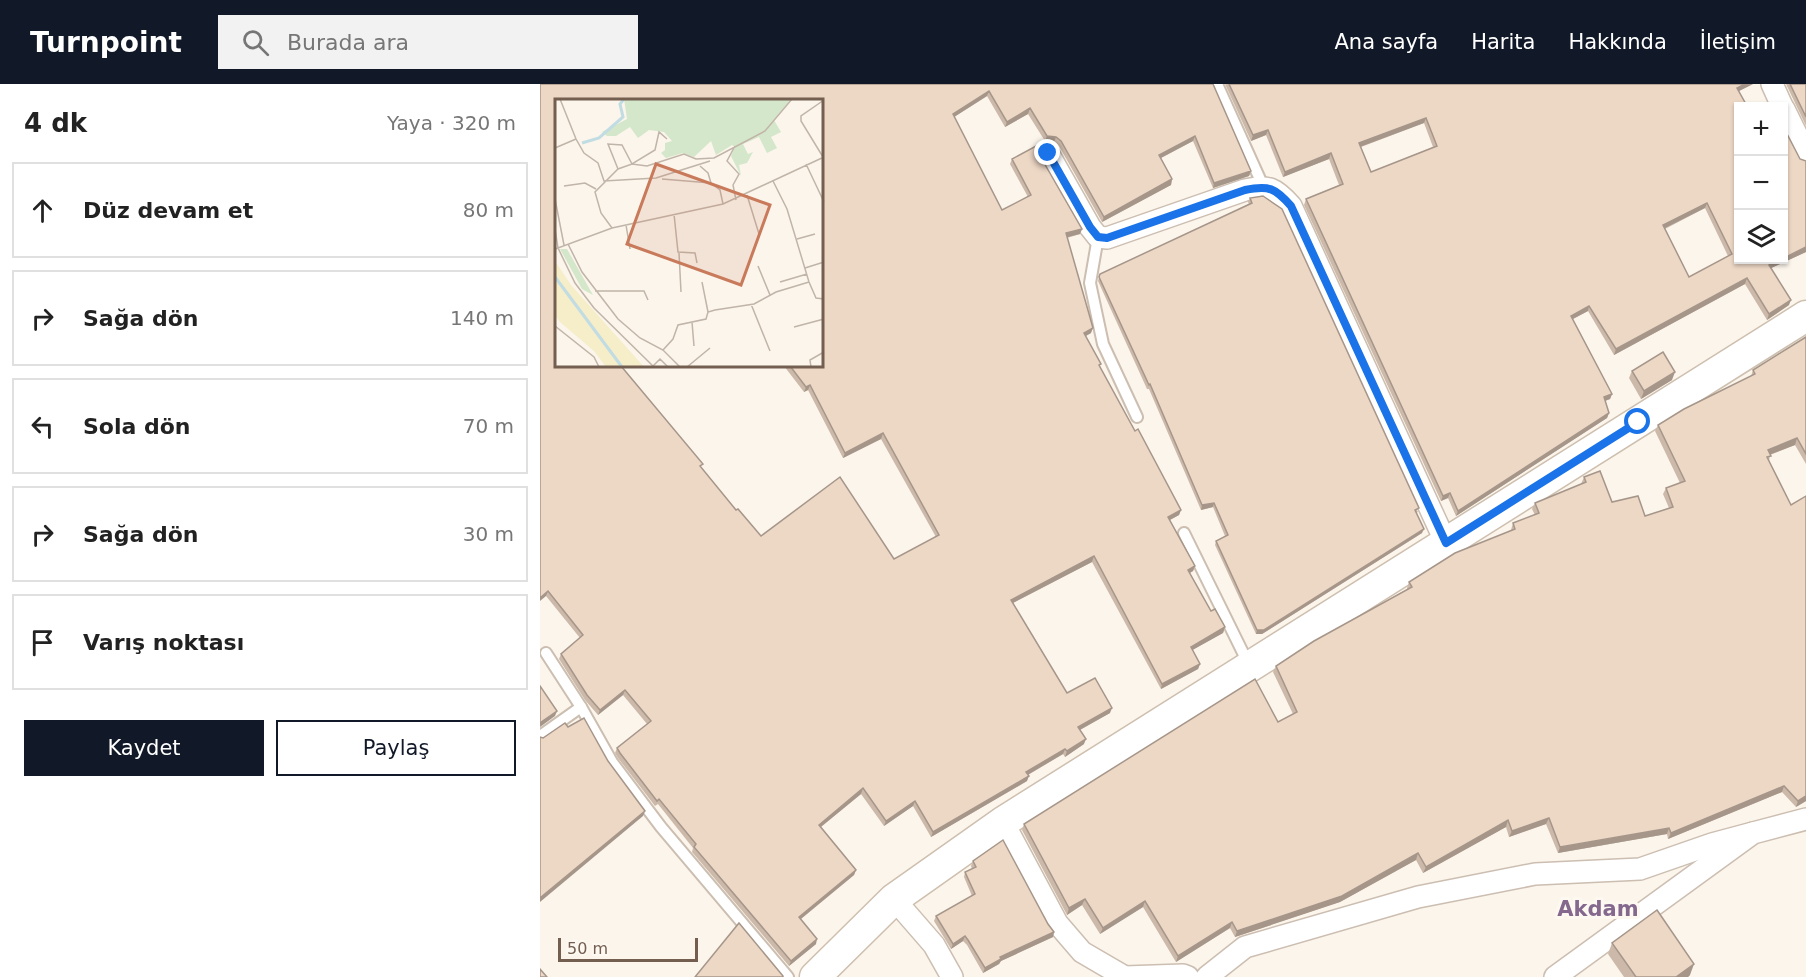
<!DOCTYPE html>
<html lang="tr">
<head>
<meta charset="utf-8">
<style>
  body { margin:0; font-family:"DejaVu Sans",sans-serif; background:#f2f2f2; color:#222 }
  .controls { position:absolute; right:18px; top:18px; display:grid; overflow:hidden; border-radius:0px; box-shadow:0 2px 4px #0004 }
  .controls button { width:54px; height:54px; display:grid; place-items:center; padding:0; border:0; border-bottom:2px solid #e0e0e0; background:#fff; color:#222; font:30px sans-serif }
  .scale { position:absolute; left:18px; bottom:15px; width:140px; box-sizing:border-box; padding-left:6px; border:3px solid #735e50; border-top:0; font-size:16px; line-height:21px; white-space:nowrap; color:#735e50; -webkit-text-stroke:4px #fdf9f1; paint-order:stroke }
  .stop { position:absolute; width:18px; height:18px; margin:-14px; border:4px solid #1a73e8; border-radius:50%; background:#fff }
  .stop.end { background:#1a73e8; border-color:#fff; box-shadow:0 2px 6px #0008 }
  .list { margin:0; padding:0; list-style:none }
  h2 { display:flex; justify-content:space-between; align-items:center; height:78px; margin:0; padding:0 24px; font-size:26px }
  h2 small { font-size:20px; font-weight:400; color:#767676 }
  .list li { display:grid; grid-template-columns:39px 1fr auto; gap:18px; align-items:center; box-sizing:border-box; height:96px; margin:0 12px 12px; padding:0 12px; border:2px solid #e0e0e0; border-radius:0px }
  .list b { display:block; font-size:22px; white-space:nowrap }
  .list em { font-size:20px; font-style:normal; color:#767676 }
  .actions { display:flex; gap:12px; padding:18px 24px }
  .actions a { flex:1; padding:14px 0; border:2px solid #111827; border-radius:0px; text-align:center; font-size:21px; color:#111827 }
  .actions .main { background:#111827; color:#fff }
  .icon { flex:none; width:33px; height:33px; fill:none; stroke:currentColor; stroke-width:2; stroke-linecap:round; stroke-linejoin:round }
  .map { position:relative; flex:none; width:1266px; height:893px; overflow:hidden }
  header { display:flex; align-items:center; gap:36px; box-sizing:border-box; height:84px; padding:0 30px; background:#111827; color:#fff }
  header strong { font-size:28px }
  nav { display:flex; gap:33px; margin-inline-start:auto; font-size:21px }
  .search { width:420px; height:54px; background:#f2f2f2; display:flex; align-items:center; gap:15px; box-sizing:border-box; padding:0 21px; border-radius:0px; color:#767676; font-size:22px }
  main { display:flex }
  aside { flex:1; background:#fff }
  .map>svg:first-child { display:block }
</style>
</head>
<body>
<header>
<strong>Turnpoint</strong>
<div class="search"><svg class="icon" aria-label="search" viewBox="0 0 24 24"><circle cx="10" cy="10" r="6"/><path d="M15 15l6 6"/></svg>Burada ara</div>
<nav><a>Ana sayfa</a><a>Harita</a><a>Hakkında</a><a>İletişim</a></nav>
</header>
<main>
<aside>
<h2>4 dk<small>Yaya · 320 m</small></h2>
<ul class="list">
<li><svg class="icon" aria-label="ahead" viewBox="0 0 24 24"><path d="M12 20V5M6 11l6-6 6 6"/></svg><div><b>Düz devam et</b></div><em>80 m</em></li>
<li><svg class="icon" aria-label="right" viewBox="0 0 24 24"><path d="M7 20v-9h11M14 6l5 5-5 5"/></svg><div><b>Sağa dön</b></div><em>140 m</em></li>
<li><svg class="icon" aria-label="left" viewBox="0 0 24 24"><path d="M17 20v-9H6M10 6l-5 5 5 5"/></svg><div><b>Sola dön</b></div><em>70 m</em></li>
<li><svg class="icon" aria-label="right" viewBox="0 0 24 24"><path d="M7 20v-9h11M14 6l5 5-5 5"/></svg><div><b>Sağa dön</b></div><em>30 m</em></li>
<li><svg class="icon" aria-label="arrive" viewBox="0 0 24 24"><path d="M6 21V4h12l-3 4 3 4H6"/></svg><div><b>Varış noktası</b></div></li>
</ul>
<div class="actions"><a class="main">Kaydet</a><a>Paylaş</a></div>
</aside>
<div class="map">
<svg width="1266" height="893" viewBox="0 0 1266 893">
  <rect width="100%" height="100%" fill="#fbf5eb"/>
  <g fill="none" stroke-linecap="round" stroke-linejoin="round">
    <g stroke="#ccbeb1" stroke-width="14">
      <g id="lane">
        <polyline points="677,0 723,102"/>
        <polyline points="558,153 550,199 563,260 597,333"/>
        <polyline points="644,449 709,581"/>
        <polyline points="6,569 41,623 72,678 121,743 248,893"/>
        <polyline points="0,652 41,623"/>
      </g>
    </g>
    <g stroke="#ccbeb1" stroke-width="24">
      <g id="street">
        <polyline points="1232,0 1242,22"/>
        <polyline points="1244,25 1266,70"/>
        <path d="M508,69l42,74 8,10 9,1 138,-48c24,-5 30,-2 46,16l155,337"/>
        <polyline points="463,738 517,839 542,868 585,893 643,891 648,893"/>
        <polyline points="354,815 394,861 412,893"/>
        <polyline points="667,893 705,863 878,813 995,790 1100,785 1172,760 1213,749"/>
        <polyline points="1015,893 1213,749 1266,735"/>
      </g>
    </g>
    <g stroke="#cebfaf" stroke-width="33">
      <polyline id="secondary" points="275,893 354,815 463,738 1266,232"/>
    </g>
    <use href="#lane" stroke="#fff" stroke-width="10"/>
    <use href="#street" stroke="#fff" stroke-width="21"/>
    <use href="#secondary" stroke="#fff" stroke-width="30"/>
  </g>
  <g fill="#ccb9a9" fill-rule="evenodd">
    <path d="M0,0h673l38,87 -2,5 -36,12 -20,-47 -32,17 11,21 -1,6 -69,37 -43,-76 -5,-4 -9,-1 -17,-27 -23,13 -18,-31 -33,21 48,93 26,-13 -18,-33 2,-5 27,-5 43,75 -2,5 -13,4 24,95 -5,3 14,31 35,64 46,79 -2,5 -9,5 25,46 -2,5 -3,2 21,38 14,16 -2,6 -31,17 8,14 -2,5 -37,20 -69,-127 -79,41 54,90 43,20 -30,17 4,14 -19,13 -2,-3 -35,21 -1,6 -96,56 -18,-31 -29,20 -23,-32 -40,33 35,43 -2,5 -53,44 15,25 -27,22 -97,-114 1,-4 -35,-44 -3,2 -37,-48 -3,-5 2,-5 30,-24 -24,-29 -25,20 -13,-15 -26,-41 2,-5 19,-16 -34,-42zM16,16l266,266h-38l20,26 4,-2 35,68 38,-19 55,98 -42,22 -133,-23 -25,-26 -35,-43 -145,-101z"/>
    <path d="M685,0h528l-14,7 67,161 -35,16 18,37 -22,15 -22,-36 -131,71 -26,-44 -15,8 39,75 -2,5 -5,2 4,12 -2,5 -151,98 -8,-18 -7,3 -137,-296 2,-6 33,-14 -10,-26 -46,18 -17,-42 -15,6zM884,39l9,24 -62,25 -10,-25zM1165,124l23,48 -39,21 -24,-48z"/>
    <polygon points="1246,0 1266,0 1266,42"/>
    <polygon points="710,114 878,428 876,429 882,449 722,550 716,550 675,461 676,457 685,452 673,423 661,426 609,305 607,305 558,197 560,190 709,120 708,118"/>
    <polygon points="1266,253 1266,380 1255,361 1230,371 1229,377 1266,717 1256,723 1242,708 1128,755 1127,750 1018,769 1006,740 969,753 966,743 883,789 876,776 800,818 695,853 690,844 636,878 603,823 560,850 542,821 527,831 482,746 484,740 738,638 753,630 733,588 736,582 867,505 867,504 869,498 971,446 973,439 995,431 992,425 995,419 1041,400 1044,393 1072,418 1105,432 1129,424 1123,410 1126,404 1140,399 1115,347 1118,341 1211,292 1213,286"/>
    <polygon points="1092,287 1132,296 1101,315 1089,294"/>
    <polygon points="433,777 508,840 514,848 513,853 461,877 459,880 443,889 427,861 423,857 411,865 394,837 396,832 432,812 424,793 425,788 432,785 431,782"/>
    <polygon points="1072,859 1150,891 1148,893 1084,893 1068,870"/>
  </g>
  <g fill="#a6968a">
    <polygon points="1205,0 1213,0 1195,9 1197,4"/>
    <polygon points="449,7 447,12 411,35 413,30"/>
    <polygon points="490,24 488,30 465,43 467,38"/>
    <polygon points="886,34 884,39 817,64 819,59"/>
    <polygon points="728,46 726,51 711,57 713,51"/>
    <polygon points="507,52 516,53 514,58 505,57"/>
    <polygon points="655,52 653,57 617,76 619,71"/>
    <polygon points="791,69 789,75 743,93 745,88"/>
    <polygon points="711,87 709,92 673,104 674,99"/>
    <polygon points="632,95 631,101 562,138 564,133"/>
    <polygon points="1167,119 1165,124 1121,146 1123,141"/>
    <polygon points="542,145 540,150 524,154 526,149"/>
    <polygon points="1266,163 1266,168 1227,186 1229,181 1241,176 1244,176 1244,174"/>
    <polygon points="1207,194 1205,200 1074,271 1076,265"/>
    <polygon points="1251,216 1249,221 1227,236 1229,230"/>
    <polygon points="1049,222 1048,227 1029,237 1031,232"/>
    <polygon points="553,244 551,249 542,254 544,249"/>
    <polygon points="1135,288 1132,296 1101,315 1104,307"/>
    <polygon points="270,301 268,306 264,308 266,303"/>
    <polygon points="1072,310 1070,315 1062,318 1064,313"/>
    <polygon points="1069,329 1067,334 916,432 918,427"/>
    <polygon points="343,349 341,355 303,374 305,369"/>
    <polygon points="1257,354 1255,361 1226,372 1228,366"/>
    <polygon points="910,409 908,414 901,417 903,412"/>
    <polygon points="674,419 673,423 661,426 662,421"/>
    <polygon points="641,426 639,431 626,438 628,433"/>
    <polygon points="884,445 882,449 722,550 716,550 717,546"/>
    <polygon points="554,472 552,478 469,521 471,516"/>
    <polygon points="655,482 653,487 646,491 648,486"/>
    <polygon points="8,507 6,512 0,517 0,514"/>
    <polygon points="685,543 683,549 649,568 651,563"/>
    <polygon points="660,580 658,585 621,605 622,600"/>
    <polygon points="85,606 83,611 58,631 60,626"/>
    <polygon points="572,624 570,629 536,648 538,643"/>
    <polygon points="17,627 15,632 0,643 0,639"/>
    <polygon points="546,655 544,660 525,673 527,667"/>
    <polygon points="525,665 523,670 484,693 486,688"/>
    <polygon points="489,692 487,697 391,753 393,748"/>
    <polygon points="1244,702 1242,708 1128,755 1131,749"/>
    <polygon points="323,704 321,710 277,746 279,741"/>
    <polygon points="1266,712 1266,717 1256,723 1258,717"/>
    <polygon points="375,717 373,722 344,742 346,737"/>
    <polygon points="105,727 103,732 0,818 0,814"/>
    <polygon points="1009,734 1006,740 969,753 972,747"/>
    <polygon points="968,736 966,743 883,789 886,783"/>
    <polygon points="1129,744 1127,750 1018,769 1020,763"/>
    <polygon points="878,769 876,776 800,818 695,853 697,847"/>
    <polygon points="316,786 314,791 257,838 259,833"/>
    <polygon points="545,815 542,821 527,831 529,824"/>
    <polygon points="605,817 603,823 560,850 563,844"/>
    <polygon points="692,838 690,844 636,878 638,872"/>
    <polygon points="514,848 513,853 461,877 459,880 443,889 445,884 460,873"/>
    <polygon points="425,852 423,857 411,865 413,860"/>
    <polygon points="277,855 276,860 249,882 251,877"/>
    <polygon points="1154,880 1150,891 1148,893 1136,893"/>
  </g>
  <g fill="#edd7c5" stroke="#a6968a" stroke-width="1.5" fill-rule="evenodd">
    <path d="M0,0h673l38,87 -37,12 -19,-47 -36,19 13,24 -68,38 -43,-76 -5,-4 -9,-1 -17,-28 -23,14 -18,-31 -36,23 49,96 29,-15 -19,-36 26,-14 1,9 43,75 -16,4 27,95 -9,5 17,31 -2,1 36,66 3,-2 43,81 -13,7 27,49 -7,4 23,41 4,-2 10,18 -34,20 9,17 -38,20 -68,-128 -83,44 56,93 28,-15 17,30 -34,19 8,12 -19,12 -2,-2 -39,23 3,4 -96,56 -18,-31 -29,20 -23,-33 -44,37 37,45 -57,47 18,22 -26,22 -97,-114 2,-3 -37,-45 -2,2 -37,-48 -3,-5 34,-27 -26,-31 -25,20 -13,-15 -26,-41 22,-19 -35,-44 -8,7zM16,16h266v266h-32l16,21 4,-2 35,68 38,-20 56,102 -45,24 -54,-82 -79,59 -23,-27 -2,1 -36,-44 3,-2 -82,-98h-65z"/>
    <path d="M689,0h516l-8,4 10,18h-9v154h43l-12,5 22,35 -22,14 -22,-36 -131,71 -27,-43 -18,10 41,78 -8,3 5,16 -151,98 -8,-18 -7,3 -137,-297 37,-15 -12,-31 -46,19 -17,-42 -15,5zM886,34l11,28 -66,26 -12,-29zM1167,119l25,51 -43,23 -26,-52z"/>
    <polygon points="1250,0 1266,0 1266,33"/>
    <polygon points="1244,44 1260,75 1266,77 1266,163 1244,174"/>
    <polygon points="723,112 742,125 879,424 875,426 884,445 724,546 717,546 676,457 688,451 674,419 662,421 610,300 609,301 559,193 560,190 712,119 710,114"/>
    <polygon points="1266,253 1266,370 1257,354 1228,366 1231,372 1227,373 1251,421 1266,412 1266,712 1258,717 1244,702 1131,749 1129,744 1020,763 1009,734 972,747 968,736 886,783 878,769 802,812 697,847 692,838 638,872 605,817 563,844 545,815 529,824 484,740 715,595 738,638 757,628 736,582 774,557 872,503 869,498 915,469 975,445 973,439 999,429 995,419 1046,398 1044,393 1060,387 1072,418 1098,412 1105,432 1133,423 1126,404 1145,397 1118,341 1144,325 1215,290 1213,286"/>
    <polygon points="1123,268 1135,288 1104,307 1092,287"/>
    <polygon points="0,602 17,627 0,639"/>
    <polygon points="44,634 68,677 105,727 0,814 0,653 3,654 25,639 28,643"/>
    <polygon points="463,756 508,840 514,848 460,873 461,875 445,884 428,856 425,852 413,860 396,832 435,810 425,788 436,783 433,777"/>
    <polygon points="1117,826 1154,880 1136,893 1096,893 1072,859"/>
    <polygon points="199,839 243,892 243,893 155,893"/>
    <polygon points="0,885 7,893 0,893"/>
  </g>
  <g fill="none" stroke-linecap="round" stroke-linejoin="round">
    <path stroke="#1a73e8" stroke-width="8" d="M508,69l42,74 8,10 9,1 138,-48c24,-5 30,-2 46,16l155,337 192,-121"/>
  </g>
  <g text-anchor="middle" stroke-width="6" stroke-linejoin="round" paint-order="stroke">
    <g font-size="21" font-weight="bold" fill="#84688e" stroke="#fdf9f1">
      <text x="1058" y="832">Akdam</text>
    </g>
  </g>
  <g transform="translate(15 15)">
    <rect width="268" height="268" fill="#fbf5eb"/>
    <path d="M69,0h167l-17,21 7,12 -10,5 6,11 -10,5 -8,-16 -16,7 5,10 5,-2 -6,11 -8,2 2,11 -10,-20 4,-9 -3,-2 -16,10 -5,-14 -17,16 -11,-4 -17,5 -5,-5 4,-3v-7l7,-2 -8,-9 -15,-2 -11,8 -8,-11 -14,9h-9l-5,-4 25,-13zM5,150h7l26,46 -11,-6z" fill="#d4e7ca"/>
    <path d="M0,162l16,24 73,82h-38l-12,-16 -34,-29 -5,-7z" fill="#f6eec9"/>
    <path fill="none" stroke="#c1dce3" stroke-width="3" d="M27,44l17,-5 24,-21 -3,-13 4,-5M0,178l67,90"/>
    <path fill="none" stroke="#c1b4a8" stroke-width="1.5" d="M5,0l16,40 8,14 14,10 6,18 52,-3 54,-17M180,47l-8,15 12,13 -6,11 3,15M0,49l21,-9M268,58l-22,-36v-5l23,-16M251,65l18,38M145,67l8,7 3,10 9,7 3,14M63,70l-10,-25 14,1 10,19 23,-14 4,-18 8,7M107,80l49,4M218,82l14,28 22,73 7,16 8,1M9,87l21,-3 11,6M192,96l12,39M0,100l9,46M119,115l4,38 17,1 2,10M71,126l4,24M57,129l-11,-15 -6,-21 23,-23 14,-5 15,2 37,-12 12,5 18,-1 51,-27 27,-32M0,130l3,19 54,-20 111,-24 101,-47M242,140l18,-5M13,145l14,28 36,47 22,19 23,12 17,17M0,150l3,-1 17,35 19,25 60,59M124,154l2,39M203,167l12,29M250,169l19,-6M147,183l6,30M225,183l27,-8M40,192h49l4,9M196,205l19,47M137,223l2,24M0,227l39,31 5,10M239,228l30,-8M108,251l10,-11 5,-14 28,-6 2,-7 7,-2 39,-6 22,-12 33,-10M98,267l7,-7 8,8M132,268l23,-19M256,268l-1,-7 14,-8"/>
    <path fill="#c87a5b" fill-opacity="0.15" stroke="#c87a5b" stroke-width="3" d="M101,65l114,41 -29,80 -114,-41z"/>
    <rect width="268" height="268" fill="none" stroke="#735e50" stroke-width="3"/>
  </g>
</svg>
<div class="controls">
<button>+</button>
<button>−</button>
<button><svg class="icon" aria-label="layers" viewBox="0 0 24 24"><path d="M12 4l9 5-9 5-9-5zM3 14l9 5 9-5"/></svg></button>
</div>
<div class="scale">50 m</div>
<div class="stop" style="left:1098px;top:338px"></div>
<div class="stop end" style="left:508px;top:69px"></div>
</div>
</main>
</body>
</html>
